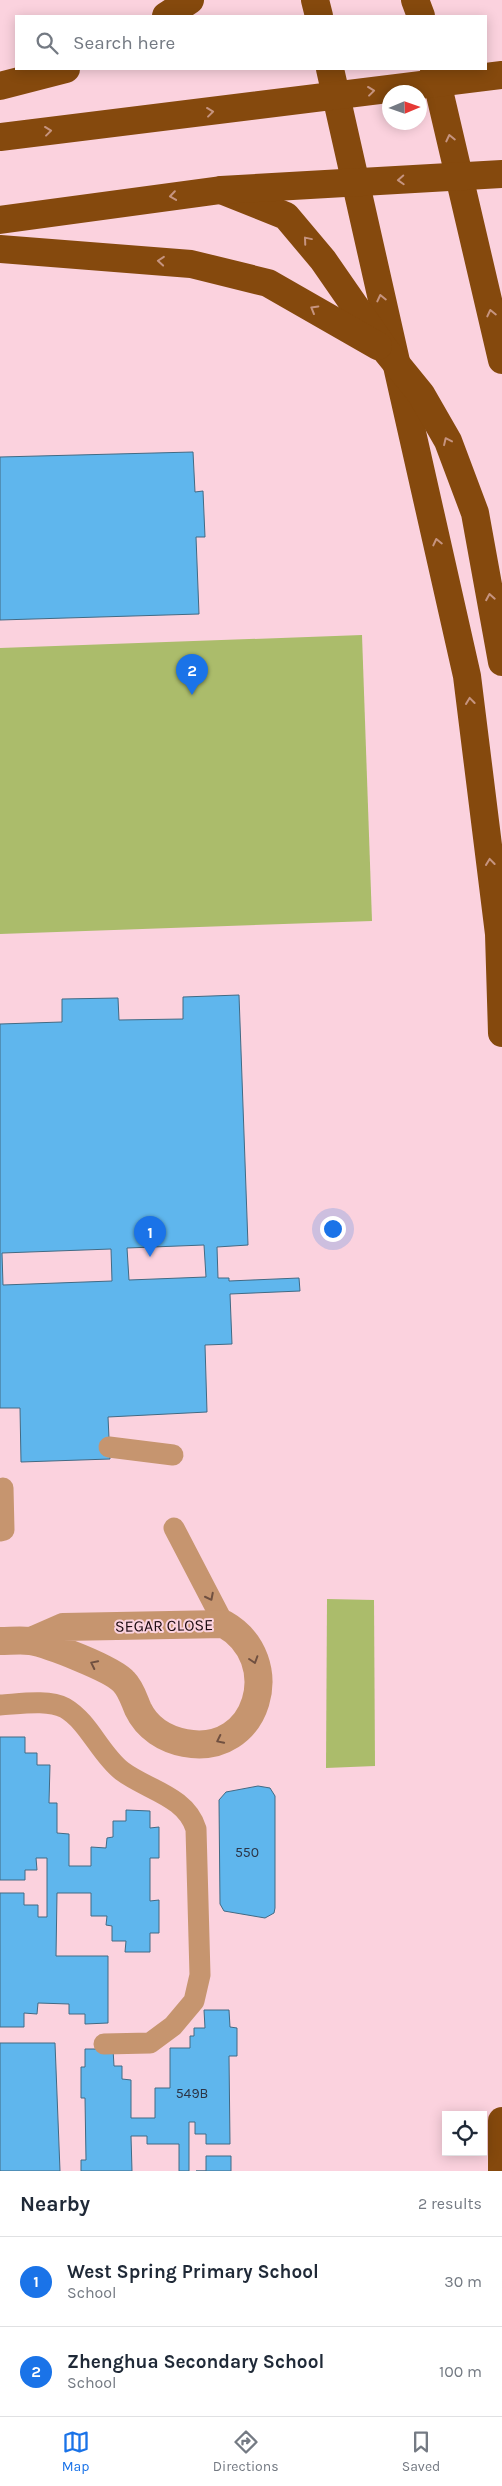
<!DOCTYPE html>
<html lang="en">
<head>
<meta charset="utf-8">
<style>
  body { margin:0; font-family:Karla,sans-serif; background:#f2f2f3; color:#1f2937 }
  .controls { position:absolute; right:15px; bottom:15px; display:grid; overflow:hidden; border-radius:0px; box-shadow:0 2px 12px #0003 }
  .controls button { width:45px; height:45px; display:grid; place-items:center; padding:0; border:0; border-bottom:1px solid #e0e1e3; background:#fff; color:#1f2937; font:25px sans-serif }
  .compass { position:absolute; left:382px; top:85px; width:45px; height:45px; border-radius:50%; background:#fff; box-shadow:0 2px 12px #0003; rotate:88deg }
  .you { position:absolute; left:332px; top:1228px; width:18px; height:18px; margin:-12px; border:4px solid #fff; border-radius:50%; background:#1a73e8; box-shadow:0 0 0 8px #1a73e833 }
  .badge { display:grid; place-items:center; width:32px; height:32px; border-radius:50%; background:#1a73e8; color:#fff; font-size:16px; font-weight:700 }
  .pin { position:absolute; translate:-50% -41px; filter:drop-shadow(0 1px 2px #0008) }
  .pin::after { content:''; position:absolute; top:26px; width:18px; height:15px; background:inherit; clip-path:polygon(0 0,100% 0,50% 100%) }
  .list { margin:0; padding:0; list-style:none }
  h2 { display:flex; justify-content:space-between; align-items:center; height:65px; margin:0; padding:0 20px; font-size:21px }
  h2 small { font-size:16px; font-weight:400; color:#747a83 }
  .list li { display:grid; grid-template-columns:32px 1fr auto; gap:15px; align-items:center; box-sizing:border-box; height:90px; padding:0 20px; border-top:1px solid #e0e1e3 }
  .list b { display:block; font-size:19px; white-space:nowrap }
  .list p { margin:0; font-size:16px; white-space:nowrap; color:#747a83 }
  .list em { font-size:16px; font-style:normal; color:#747a83 }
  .icon { flex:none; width:28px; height:28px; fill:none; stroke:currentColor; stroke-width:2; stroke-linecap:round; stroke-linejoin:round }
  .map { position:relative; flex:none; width:502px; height:2171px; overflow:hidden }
  .search { position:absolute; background:#fff; box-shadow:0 2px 12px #0003; left:15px; right:15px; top:15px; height:55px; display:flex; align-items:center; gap:12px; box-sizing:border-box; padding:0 18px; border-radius:0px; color:#747a83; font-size:19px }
  .sheet { height:245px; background:#fff }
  nav { display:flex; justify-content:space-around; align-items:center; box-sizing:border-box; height:70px; border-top:1px solid #e0e1e3; background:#fff; font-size:14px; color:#747a83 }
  nav a { display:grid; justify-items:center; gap:2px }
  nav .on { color:#1a73e8 }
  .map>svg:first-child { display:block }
</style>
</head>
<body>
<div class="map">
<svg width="502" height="2171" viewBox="0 0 502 2171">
  <rect width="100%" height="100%" fill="#fbd2de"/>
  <g fill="#abbc6b">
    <polygon points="362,635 372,921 0,934 0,648"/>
    <polygon points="327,1599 374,1600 375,1766 326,1768"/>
  </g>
  <g fill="#5fb6ed" stroke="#426a84" fill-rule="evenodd">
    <polygon points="193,452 195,492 203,491 205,537 196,537 199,614 0,620 0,457"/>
    <path d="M239,995l9,250 -31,2 1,31h11v3l70,-3 1,13 -70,3 2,50 -27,1 2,67 -99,5 2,42 -89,3 -1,-54h-20v-384l62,-2v-23l56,-1 1,22 64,-1v-22zM204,1245l2,32 -77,3 -2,-32zM111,1249l1,32 -109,4 -1,-32z"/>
    <polygon points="0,1737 25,1737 25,1753 37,1753 37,1765 50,1765 49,1803 57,1803 57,1833 69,1834 69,1866 91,1866 91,1847 106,1848 107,1838 113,1837 113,1821 126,1821 126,1810 150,1811 150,1828 159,1827 159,1858 150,1858 150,1901 159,1900 159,1933 150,1933 150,1952 125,1952 126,1941 112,1941 112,1926 106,1925 107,1916 91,1916 91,1893 57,1893 56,1956 108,1956 108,2023 85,2024 85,2014 69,2014 69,2004 38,2003 37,2014 24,2013 24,2027 0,2027 0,1893 24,1893 24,1905 38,1905 38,1917 47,1917 47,1858 36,1858 37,1870 25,1870 25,1880 0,1880"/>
    <polygon points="258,1786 270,1788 275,1796 275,1908 274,1913 265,1918 224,1911 220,1904 219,1800 226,1792"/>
    <polygon points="204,2010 229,2010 230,2027 237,2028 237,2056 229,2056 230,2144 206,2144 206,2134 195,2134 195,2122 189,2122 189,2171 179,2171 179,2144 147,2144 147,2136 131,2136 132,2171 81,2171 81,2160 86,2160 85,2098 81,2098 81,2067 85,2067 85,2049 113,2049 114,2066 122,2066 122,2079 131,2080 131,2118 155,2118 155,2088 170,2088 170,2048 190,2048 190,2036 194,2036 194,2028 205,2028"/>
    <polygon points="0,2043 55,2043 60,2171 0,2171"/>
    <polygon points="206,2156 231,2156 231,2171 196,2171 206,2171"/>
  </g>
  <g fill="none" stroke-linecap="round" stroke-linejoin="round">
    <g stroke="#c6956f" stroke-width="21">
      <polyline points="109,1447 173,1455"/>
      <polyline points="174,1528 224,1624"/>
      <polyline points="0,1531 4,1530 3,1488"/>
      <path d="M0,1705c19,-1 48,-6 65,3 24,14 35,46 57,63 25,19 64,25 74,58l4,146 -6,26 -21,25 -23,17 -46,1"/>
    </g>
    <path stroke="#c6956f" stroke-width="28" d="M0,1641c10,0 21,-1 30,0 18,3 83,28 94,41 7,7 10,18 14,27 9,19 27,30 47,34 74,14 101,-84 39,-119l-161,3 -32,14"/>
    <g stroke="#85490d" stroke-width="28">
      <polyline points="315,0 319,16"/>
      <polyline points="415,0 421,16"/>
      <polyline points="166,16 190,0"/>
      <polyline points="330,69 467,676 499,934 502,1033"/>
      <polyline points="434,69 502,360"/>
      <polyline points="0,86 66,69"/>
      <polyline points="0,137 502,75"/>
      <polyline points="221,190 286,216 323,260 386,351 421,394 448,441 475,513 502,662"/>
      <polyline points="0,220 221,190 502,174"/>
      <polyline points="0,249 191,264 268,283 378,346"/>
      <polyline points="502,2171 502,2121"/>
    </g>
  </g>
  <defs><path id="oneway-chevron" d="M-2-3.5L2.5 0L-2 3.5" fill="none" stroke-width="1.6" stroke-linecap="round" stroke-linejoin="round" transform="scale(1.25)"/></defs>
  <g stroke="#c69480">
    <use href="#oneway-chevron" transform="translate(371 91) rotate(-7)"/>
    <use href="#oneway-chevron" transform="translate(210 112) rotate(-7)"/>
    <use href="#oneway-chevron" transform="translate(48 131) rotate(-7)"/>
    <use href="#oneway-chevron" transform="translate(450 138) rotate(-103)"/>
    <use href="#oneway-chevron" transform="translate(401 180) rotate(177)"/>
    <use href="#oneway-chevron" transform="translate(173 196) rotate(172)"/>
    <use href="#oneway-chevron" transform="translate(307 240) rotate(-130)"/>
    <use href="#oneway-chevron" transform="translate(161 261) rotate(-175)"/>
    <use href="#oneway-chevron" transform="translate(381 298) rotate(-103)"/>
    <use href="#oneway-chevron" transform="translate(314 309) rotate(-150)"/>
    <use href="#oneway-chevron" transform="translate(491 313) rotate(-103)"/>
    <use href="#oneway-chevron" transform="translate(447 441) rotate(-115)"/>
    <use href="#oneway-chevron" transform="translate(437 542) rotate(-103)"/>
    <use href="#oneway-chevron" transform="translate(490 597) rotate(-100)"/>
    <use href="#oneway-chevron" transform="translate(470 701) rotate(-97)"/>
    <use href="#oneway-chevron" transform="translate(490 862) rotate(-97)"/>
  </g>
  <g stroke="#705040">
    <use href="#oneway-chevron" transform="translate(210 1597) rotate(63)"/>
    <use href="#oneway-chevron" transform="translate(254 1660) rotate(72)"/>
    <use href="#oneway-chevron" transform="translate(94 1664) rotate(-154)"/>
    <use href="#oneway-chevron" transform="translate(220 1740) rotate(154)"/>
  </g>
  <g text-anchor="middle" stroke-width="4" stroke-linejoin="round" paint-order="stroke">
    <g font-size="14" fill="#2c3547">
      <text x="247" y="1857">550</text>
      <text x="192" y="2098">549B</text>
    </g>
    <g font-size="16" fill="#1b0a10" stroke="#fbd2de">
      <text transform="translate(164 1625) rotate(-1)" y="6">SEGAR CLOSE</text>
    </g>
  </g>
</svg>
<div class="controls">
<button><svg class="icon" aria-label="locate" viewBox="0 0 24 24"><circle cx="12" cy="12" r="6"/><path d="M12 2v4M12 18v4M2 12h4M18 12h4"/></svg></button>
</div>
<svg class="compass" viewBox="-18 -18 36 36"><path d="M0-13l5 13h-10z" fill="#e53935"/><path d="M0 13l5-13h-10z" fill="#747a83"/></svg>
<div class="you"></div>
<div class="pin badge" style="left:150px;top:1257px">1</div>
<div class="pin badge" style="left:192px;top:695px">2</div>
<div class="search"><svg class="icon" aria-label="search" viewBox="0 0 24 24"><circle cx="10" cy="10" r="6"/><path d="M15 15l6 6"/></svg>Search here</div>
</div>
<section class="sheet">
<h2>Nearby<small>2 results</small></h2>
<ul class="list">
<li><span class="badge">1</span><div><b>West Spring Primary School</b><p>School</p></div><em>30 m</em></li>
<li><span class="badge">2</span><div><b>Zhenghua Secondary School</b><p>School</p></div><em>100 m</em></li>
</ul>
</section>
<nav>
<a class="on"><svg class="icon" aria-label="map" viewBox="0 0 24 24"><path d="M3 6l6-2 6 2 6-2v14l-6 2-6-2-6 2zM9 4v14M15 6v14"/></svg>Map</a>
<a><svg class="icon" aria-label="directions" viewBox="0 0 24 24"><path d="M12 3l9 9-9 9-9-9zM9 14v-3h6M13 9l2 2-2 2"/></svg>Directions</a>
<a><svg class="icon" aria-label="saved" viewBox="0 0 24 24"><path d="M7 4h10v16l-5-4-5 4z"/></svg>Saved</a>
</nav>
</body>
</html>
